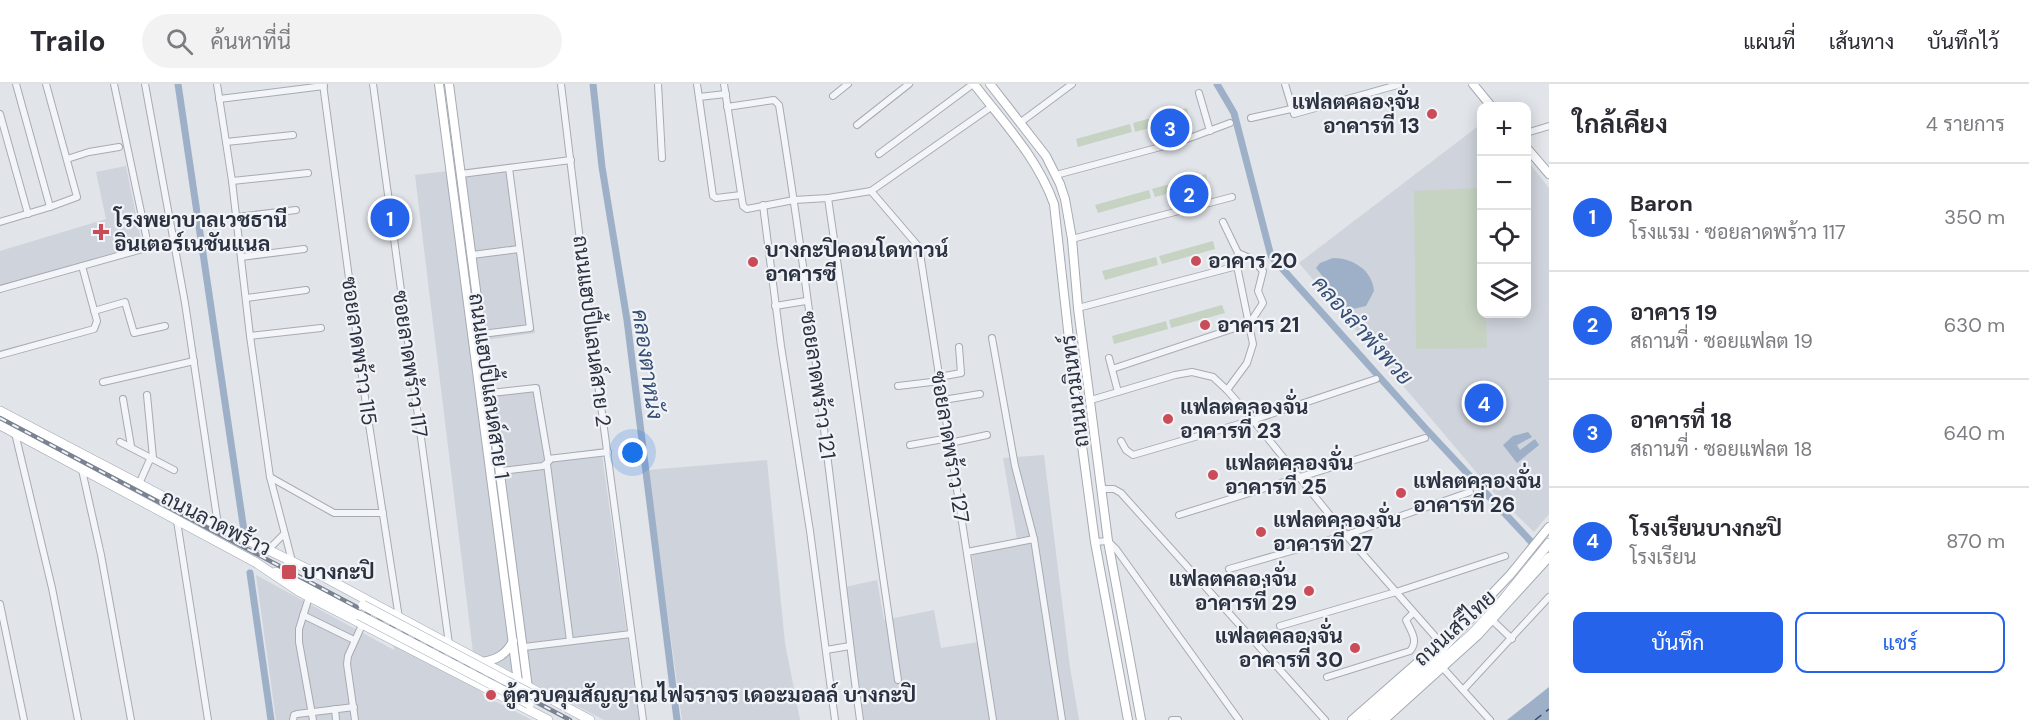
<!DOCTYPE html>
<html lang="th">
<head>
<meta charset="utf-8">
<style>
  body { margin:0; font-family:"DM Sans",Sarabun,sans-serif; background:#f2f2f3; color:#2b2b33 }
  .controls { position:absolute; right:18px; top:18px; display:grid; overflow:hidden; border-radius:12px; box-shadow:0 3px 15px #0003 }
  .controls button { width:54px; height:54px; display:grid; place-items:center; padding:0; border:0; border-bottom:2px solid #e1e1e2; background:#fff; color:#2b2b33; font:30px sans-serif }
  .you { position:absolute; left:633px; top:369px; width:21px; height:21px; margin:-15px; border:4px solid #fff; border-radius:50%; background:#1a73e8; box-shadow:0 0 0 9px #1a73e833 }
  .badge { display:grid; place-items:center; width:39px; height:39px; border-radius:50%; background:#2563eb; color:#fff; font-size:20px; font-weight:700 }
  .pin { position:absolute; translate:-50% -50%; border:3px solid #fff; box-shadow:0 2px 6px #0006 }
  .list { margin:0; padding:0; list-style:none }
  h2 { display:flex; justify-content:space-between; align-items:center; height:78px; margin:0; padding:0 24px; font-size:26px }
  h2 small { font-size:20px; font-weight:400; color:#7c7c81 }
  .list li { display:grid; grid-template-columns:39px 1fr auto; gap:18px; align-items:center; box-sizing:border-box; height:108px; padding:0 24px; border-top:2px solid #e1e1e2 }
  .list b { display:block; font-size:22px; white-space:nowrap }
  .list p { margin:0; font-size:20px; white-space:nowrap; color:#7c7c81 }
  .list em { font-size:20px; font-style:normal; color:#7c7c81 }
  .actions { display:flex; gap:12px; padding:18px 24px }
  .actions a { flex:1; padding:14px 0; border:2px solid #2563eb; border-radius:12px; text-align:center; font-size:21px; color:#2563eb }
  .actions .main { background:#2563eb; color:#fff }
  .icon { flex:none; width:33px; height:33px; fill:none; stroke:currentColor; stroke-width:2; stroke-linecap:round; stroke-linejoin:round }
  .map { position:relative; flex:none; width:1549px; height:636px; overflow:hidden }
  header { display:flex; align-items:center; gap:36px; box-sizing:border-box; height:84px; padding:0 30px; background:#fff; border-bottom:2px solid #e1e1e2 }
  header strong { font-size:28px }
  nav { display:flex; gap:33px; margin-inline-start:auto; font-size:21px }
  .search { width:420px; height:54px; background:#f2f2f3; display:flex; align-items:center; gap:15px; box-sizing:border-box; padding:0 21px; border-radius:33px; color:#7c7c81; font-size:22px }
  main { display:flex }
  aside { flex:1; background:#fff }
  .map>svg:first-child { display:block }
</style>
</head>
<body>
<header>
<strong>Trailo</strong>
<div class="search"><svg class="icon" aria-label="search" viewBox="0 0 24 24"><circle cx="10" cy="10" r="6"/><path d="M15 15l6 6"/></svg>ค้นหาที่นี่</div>
<nav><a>แผนที่</a><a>เส้นทาง</a><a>บันทึกไว้</a></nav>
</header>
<main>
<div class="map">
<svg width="1549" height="636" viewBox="0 0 1549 636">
  <rect width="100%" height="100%" fill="#e1e4e9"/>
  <g fill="#cfd3db">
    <polygon points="1481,40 1482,230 1526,230 1527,76 1549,104 1549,430 1534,448 1494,409 1299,179"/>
    <polygon points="514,79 512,90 535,249 486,256 495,306 540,301 550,372 601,364 639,636 604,636 473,568 415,91"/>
    <polygon points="126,82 142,161 0,201 0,167 106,135 96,88"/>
    <polygon points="1044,371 1070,583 1079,636 864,636 845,503 877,496 884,536 934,526 941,564 984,557 971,463 1017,455 1003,374"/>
    <polygon points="767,376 785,559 800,636 682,636 648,386"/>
    <polygon points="256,491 394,566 393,557 482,602 483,611 532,636 276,636"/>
  </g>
  <g fill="#c6d3c3">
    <polygon points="1187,24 1189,33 1135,48 1133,39"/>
    <polygon points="1130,40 1132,48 1078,63 1076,55"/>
    <polygon points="1206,90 1208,99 1155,113 1152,105"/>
    <polygon points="1479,104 1482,230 1486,230 1487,264 1416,265 1414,107"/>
    <polygon points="1149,106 1151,114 1098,129 1095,121"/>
    <polygon points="1213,157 1215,165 1162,180 1159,172"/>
    <polygon points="1156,173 1158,181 1105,196 1102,187"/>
    <polygon points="1222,221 1225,229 1171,244 1169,236"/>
    <polygon points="1166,237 1168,245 1114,260 1112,252"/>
  </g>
  <g fill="#9eb0c8">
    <path d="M1333,174c20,0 39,12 41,33l-8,15 -17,4 -33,-42 4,-5z"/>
    <polygon points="1528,348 1532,353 1517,361 1520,366 1535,355 1539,361 1517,379 1503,361 1513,352"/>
    <polygon points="1549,603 1549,636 1507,636"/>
  </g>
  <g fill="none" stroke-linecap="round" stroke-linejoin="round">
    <g stroke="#9eb0c8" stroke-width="7">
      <polyline points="178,0 244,447"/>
      <polyline points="593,0 602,83 627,236 677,636"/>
      <polyline points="1217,0 1234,29 1271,172 1426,345 1537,464"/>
      <polyline points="250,489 271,636"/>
    </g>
    <polyline stroke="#364e73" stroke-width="1.5" stroke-dasharray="8 6" stroke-linecap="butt" points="1535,636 1549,625"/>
    <g stroke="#a6abb3" stroke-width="8">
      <g id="street">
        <polyline points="16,0 50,123"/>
        <polyline points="145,0 185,219 218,441"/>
        <polyline points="217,0 232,97 250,252 270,393 292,477"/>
        <polyline points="323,0 366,321 399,534"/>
        <polyline points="373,0 449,560"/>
        <polyline points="561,0 591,247 643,636"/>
        <polyline points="658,0 662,74"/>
        <polyline points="697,0 713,112 716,114 741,111"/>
        <polyline points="724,0 743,122 747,125 794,116 828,114 871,107 991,23"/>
        <polyline points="1285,0 1294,30 1401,0"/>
        <polyline points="1199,9 1210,47"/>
        <polyline points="833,12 848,0"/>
        <polyline points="699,13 726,10"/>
        <polyline points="219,15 324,2"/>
        <path d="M727,23l47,-7 5,5c19,118 35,238 49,357 11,86 20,172 32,258"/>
        <polyline points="0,30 28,130"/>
        <polyline points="1251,34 1291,25"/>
        <polyline points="1021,38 1072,0"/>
        <polyline points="857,41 909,0"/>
        <polyline points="1526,49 1549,42"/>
        <polyline points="226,58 293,51"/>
        <polyline points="879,70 973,0"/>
        <polyline points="67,75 89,68 119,63"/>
        <polyline points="461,90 571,76"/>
        <polyline points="1056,91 1179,58 1230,39"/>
        <polyline points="232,97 308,89"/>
        <polyline points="871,107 919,163 993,636"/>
        <polyline points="828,114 898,596"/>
        <polyline points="763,121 781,262 810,447 835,636"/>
        <polyline points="236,133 296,126"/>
        <polyline points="0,138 50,123 77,113 46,0"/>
        <polyline points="1223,138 1238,169 1237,182 1253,260 1247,279 1227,306"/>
        <polyline points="1072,155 1232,113"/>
        <polyline points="472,171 519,165"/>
        <polyline points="241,173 304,165"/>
        <polyline points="0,205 146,164 148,161 114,0"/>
        <polyline points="246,214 306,206"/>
        <polyline points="775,222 806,217"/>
        <polyline points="1078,224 1237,182"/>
        <polyline points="94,227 125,218 134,249 165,242"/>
        <polyline points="482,250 530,244 509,84"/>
        <polyline points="250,252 321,244"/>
        <polyline points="992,254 1015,382 1034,455 1062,636"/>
        <polyline points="0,271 94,245 97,237 82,182"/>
        <polyline points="1109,274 1118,308"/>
        <polyline points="1112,285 1250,239 1263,219 1258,207 1263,187 1252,175 1238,169"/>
        <polyline points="939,293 961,289 959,263"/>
        <polyline points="103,298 194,277"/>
        <polyline points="898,302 940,297"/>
        <polyline points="491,309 536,304 548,375 608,368"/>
        <polyline points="147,311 153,374"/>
        <polyline points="123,315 131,362"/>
        <polyline points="943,316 980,310"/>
        <polyline points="1091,316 1175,291 1192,288 1213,293 1227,306 1253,336 1346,451 1440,558"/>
        <polyline points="15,349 52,504 78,636"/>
        <polyline points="1121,357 1126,366 1133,371 1253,336 1376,295"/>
        <polyline points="120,358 174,386"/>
        <polyline points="950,359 987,351"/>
        <polyline points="910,361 949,354"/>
        <polyline points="547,380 570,557"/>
        <polyline points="82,386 101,471 131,636"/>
        <polyline points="501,387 543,382 549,377"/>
        <polyline points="270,393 334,429 383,429"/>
        <polyline points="139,400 151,373"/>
        <polyline points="1102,405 1114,405 1121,409 1325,636"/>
        <polyline points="1179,431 1425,354"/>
        <polyline points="177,437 208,636"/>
        <polyline points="1095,458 1108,457 1116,465 1239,636"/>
        <polyline points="269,465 284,450"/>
        <polyline points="967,468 1034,455"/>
        <polyline points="1229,485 1346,451 1470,408"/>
        <polyline points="309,513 299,545 299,558 313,636"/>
        <polyline points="0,520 24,636"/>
        <polyline points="303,531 354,556"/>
        <polyline points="1492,536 1512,555"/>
        <polyline points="1280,542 1396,508 1505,472"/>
        <polyline points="524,563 631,550"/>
        <polyline points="826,566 850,562"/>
        <polyline points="1443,584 1490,636"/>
        <path d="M1327,593l83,-26c9,-10 1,-20 -4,-31l7,-7"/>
        <polyline points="1463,606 1549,513"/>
        <polyline points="335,625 336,636"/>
        <polyline points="293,636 294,631 297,630 354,623"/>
        <polyline points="355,636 347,580 348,572 362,541"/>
        <polyline points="1172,636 1178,636"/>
      </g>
    </g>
    <g stroke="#a6abb3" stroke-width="10">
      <g id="secondary">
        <polyline points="439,0 518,598"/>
        <polyline points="449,0 528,604"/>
        <path d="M974,0c30,39 63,73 80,120l21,189 20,149 33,178"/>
        <polyline points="990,0 1046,72 1060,100 1065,115 1072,155 1078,224 1108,457 1141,636"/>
        <polyline points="1473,0 1491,22"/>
        <polyline points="1526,63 1549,90"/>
        <polyline points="1468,535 1510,491 1549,443"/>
        <path d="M482,578c14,-2 24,-7 31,-21"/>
        <polyline points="1352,636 1458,543"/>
        <polyline points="1384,636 1478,551 1549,473"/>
      </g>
    </g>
    <g stroke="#a1a8b5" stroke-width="10">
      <g id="primary">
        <polyline points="0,327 229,447 326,494 590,636"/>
        <polyline points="0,341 255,478 300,508 548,636"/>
        <polyline points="276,488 359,531"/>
        <polyline points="1362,636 1437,570 1473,532"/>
        <polyline points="1374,636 1471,551 1502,517 1549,459"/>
      </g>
    </g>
    <use href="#street" stroke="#f4f5f8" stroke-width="6"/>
    <use href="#secondary" stroke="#fff" stroke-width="8"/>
    <use href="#primary" stroke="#fff" stroke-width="9"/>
    <g stroke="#7b8392" stroke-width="4.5">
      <polyline id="rail" points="0,334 570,636"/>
    </g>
    <use href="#rail" stroke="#f1f3f7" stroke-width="2" stroke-dasharray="7" stroke-linecap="butt"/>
    <g stroke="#a1a8b5" stroke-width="10" stroke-linecap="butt">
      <g id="primary-bridge">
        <polyline points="363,521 533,611"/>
        <polyline points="359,531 529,620"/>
      </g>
    </g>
    <use href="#primary-bridge" stroke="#fff" stroke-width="9"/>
  </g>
  <g fill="#c94c58" stroke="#f1f3f7" stroke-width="2">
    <circle cx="1432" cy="30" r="6"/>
    <path d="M98 139h6v6h6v6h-6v6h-6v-6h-6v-6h6z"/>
    <circle cx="1196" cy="177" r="6"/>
    <circle cx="753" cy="178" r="6"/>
    <circle cx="1205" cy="241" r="6"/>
    <circle cx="1168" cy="335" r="6"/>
    <circle cx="1213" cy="391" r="6"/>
    <circle cx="1401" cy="409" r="6"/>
    <circle cx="1261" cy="448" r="6"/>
    <rect x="281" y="480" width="16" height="16" rx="3"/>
    <circle cx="1309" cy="507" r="6"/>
    <circle cx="1355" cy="564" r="6"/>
    <circle cx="491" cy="611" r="6"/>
  </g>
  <g text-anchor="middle" stroke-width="4.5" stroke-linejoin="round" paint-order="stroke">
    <g font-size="21" font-weight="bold" fill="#2a3140" stroke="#f1f3f7" text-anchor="start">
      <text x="1420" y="25" text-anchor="end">แฟลตคลองจั่น<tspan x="1420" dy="24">อาคารที่ 13</tspan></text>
      <text x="114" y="143">โรงพยาบาลเวชธานี<tspan x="114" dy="24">อินเตอร์เนชันแนล</tspan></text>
      <text x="765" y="173">บางกะปิคอนโดทาวน์<tspan x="765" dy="24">อาคารซี</tspan></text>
      <text x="1208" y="184">อาคาร 20</text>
      <text x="1217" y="248">อาคาร 21</text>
      <text x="1180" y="330">แฟลตคลองจั่น<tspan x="1180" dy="24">อาคารที่ 23</tspan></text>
      <text x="1225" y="386">แฟลตคลองจั่น<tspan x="1225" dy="24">อาคารที่ 25</tspan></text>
      <text x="1413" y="404">แฟลตคลองจั่น<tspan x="1413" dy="24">อาคารที่ 26</tspan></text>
      <text x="1273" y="443">แฟลตคลองจั่น<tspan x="1273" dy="24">อาคารที่ 27</tspan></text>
      <text x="302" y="495">บางกะปิ</text>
      <text x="1297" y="502" text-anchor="end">แฟลตคลองจั่น<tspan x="1297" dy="24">อาคารที่ 29</tspan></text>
      <text x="1343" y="559" text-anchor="end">แฟลตคลองจั่น<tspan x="1343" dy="24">อาคารที่ 30</tspan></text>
      <text x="503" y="618">ตู้ควบคุมสัญญาณไฟจราจร เดอะมอลล์ บางกะปิ</text>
    </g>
    <g font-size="21" fill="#2a3140" stroke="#f1f3f7">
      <text transform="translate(592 247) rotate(83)" y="7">ถนนแฮปปี้แลนด์สาย 2</text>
      <text transform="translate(359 267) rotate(82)" y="7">ซอยลาดพร้าว 115</text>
      <text transform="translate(410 280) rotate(82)" y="7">ซอยลาดพร้าว 117</text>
      <text transform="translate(818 301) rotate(82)" y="7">ซอยลาดพร้าว 121</text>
      <text transform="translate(489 302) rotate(82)" y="7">ถนนแฮปปี้แลนด์สาย 1</text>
      <text transform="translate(1075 307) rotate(-97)" y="7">ถนนนวมินทร์</text>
      <text transform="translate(950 363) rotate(81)" y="7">ซอยลาดพร้าว 127</text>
      <text transform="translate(216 439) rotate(27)" y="7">ถนนลาดพร้าว</text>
      <text transform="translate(1455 544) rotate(-42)" y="7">ถนนเสรีไทย</text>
    </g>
    <g font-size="22" font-style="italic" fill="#364e73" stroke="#f1f3f7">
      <text transform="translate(1363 246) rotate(48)" y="8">คลองลำพังพวย</text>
      <text transform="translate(648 280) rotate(82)" y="8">คลองตาหนัง</text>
    </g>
  </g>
</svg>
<div class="controls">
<button>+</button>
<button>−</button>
<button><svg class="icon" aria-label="locate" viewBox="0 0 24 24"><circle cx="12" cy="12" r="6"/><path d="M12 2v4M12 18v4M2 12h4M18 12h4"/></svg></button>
<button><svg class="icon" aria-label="layers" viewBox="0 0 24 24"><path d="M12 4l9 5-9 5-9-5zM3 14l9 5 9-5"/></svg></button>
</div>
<div class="you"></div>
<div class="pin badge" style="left:390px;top:134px">1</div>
<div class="pin badge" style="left:1189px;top:110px">2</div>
<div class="pin badge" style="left:1170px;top:44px">3</div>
<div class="pin badge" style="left:1484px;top:319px">4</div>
</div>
<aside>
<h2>ใกล้เคียง<small>4 รายการ</small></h2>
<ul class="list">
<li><span class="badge">1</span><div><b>Baron</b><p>โรงแรม · ซอยลาดพร้าว 117</p></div><em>350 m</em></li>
<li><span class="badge">2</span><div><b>อาคาร 19</b><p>สถานที่ · ซอยแฟลต 19</p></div><em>630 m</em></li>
<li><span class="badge">3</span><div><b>อาคารที่ 18</b><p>สถานที่ · ซอยแฟลต 18</p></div><em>640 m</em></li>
<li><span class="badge">4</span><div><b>โรงเรียนบางกะปิ</b><p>โรงเรียน</p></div><em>870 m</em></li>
</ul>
<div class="actions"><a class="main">บันทึก</a><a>แชร์</a></div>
</aside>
</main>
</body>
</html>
